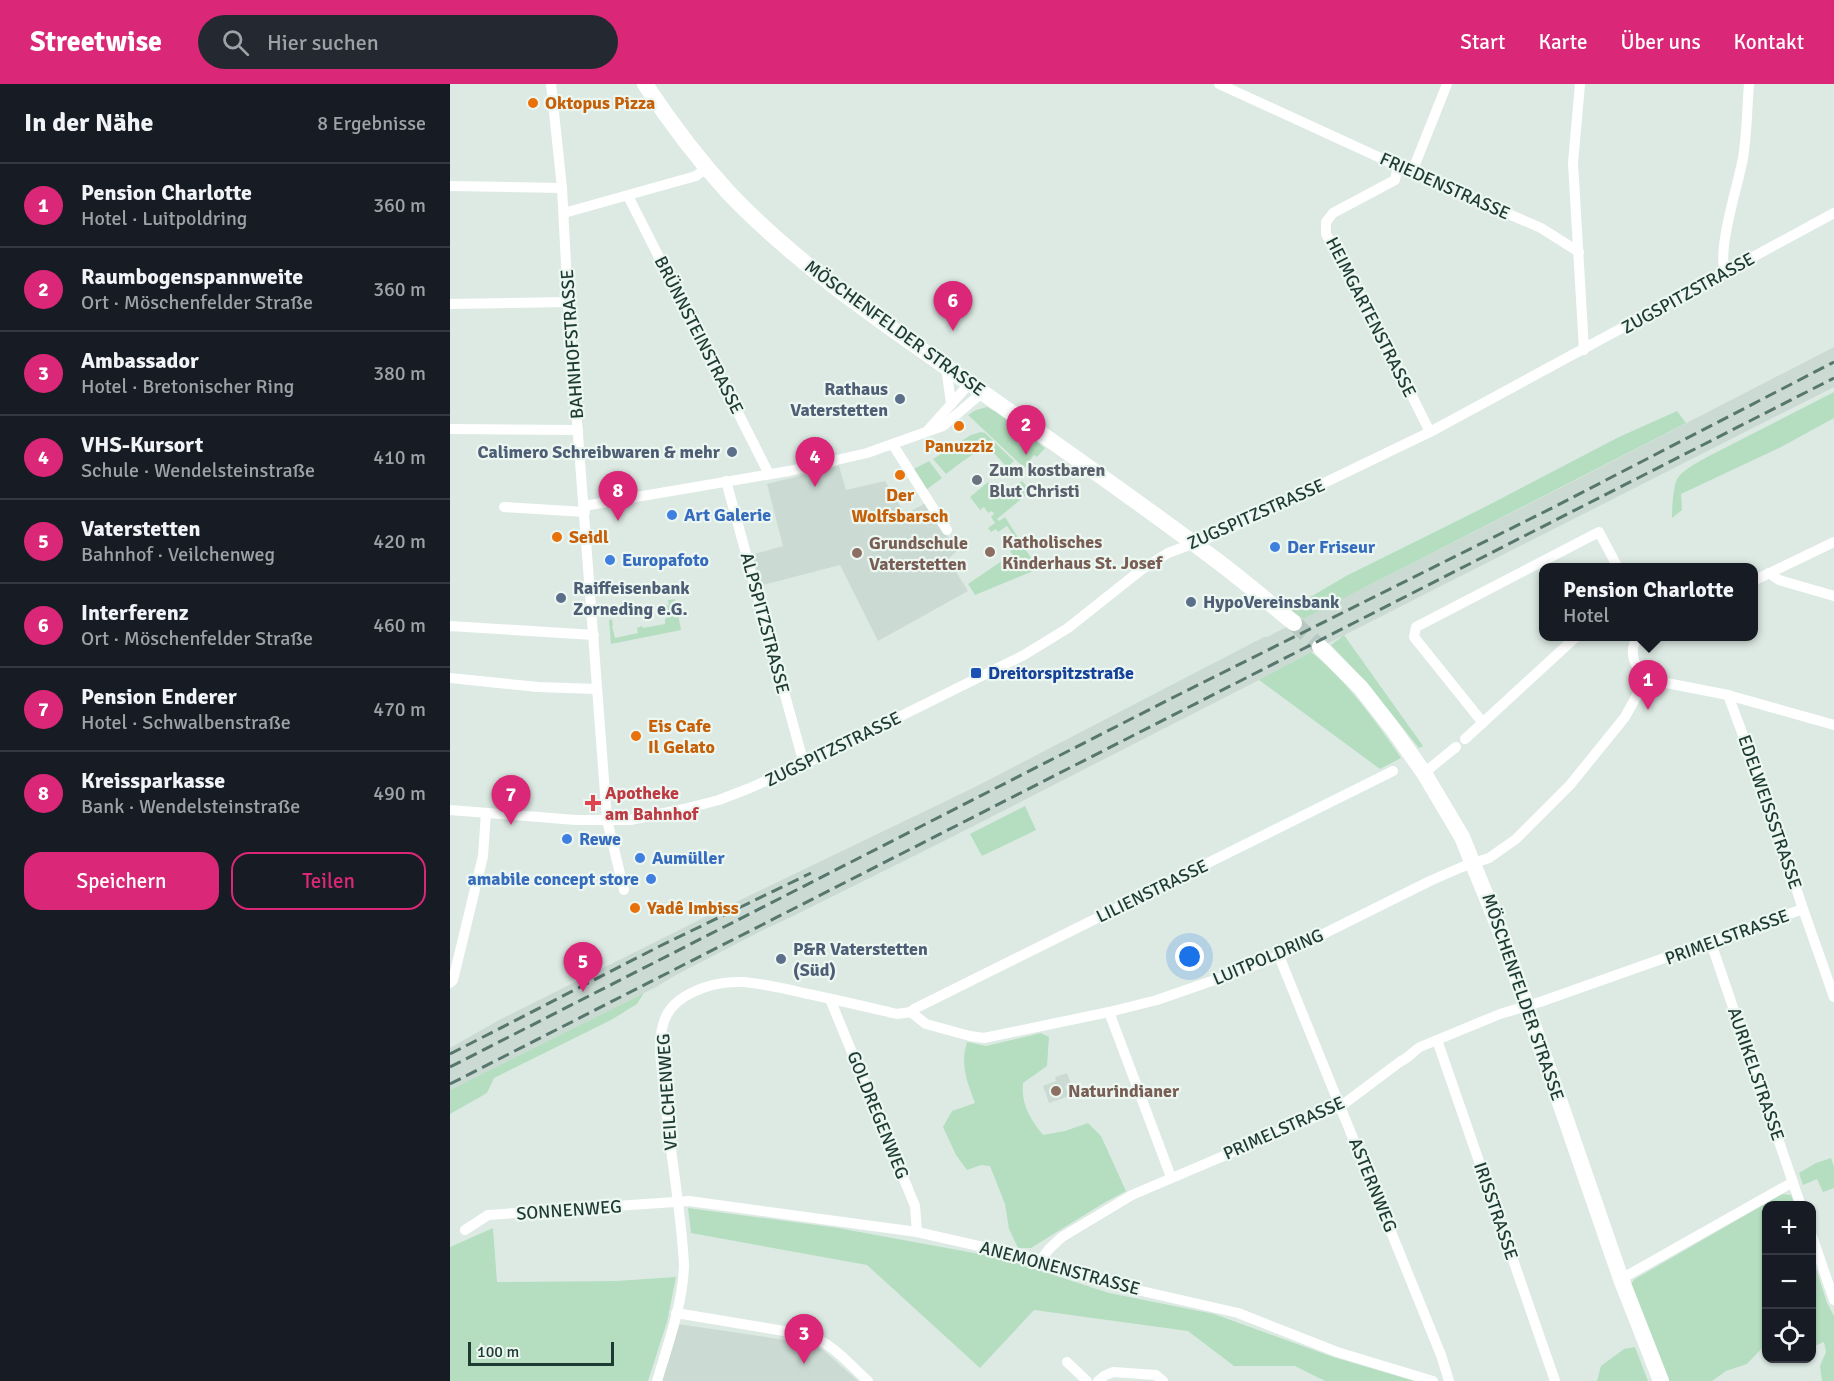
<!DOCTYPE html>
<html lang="de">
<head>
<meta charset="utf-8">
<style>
  body { margin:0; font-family:Signika,sans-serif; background:#242831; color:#f1f3f6 }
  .controls { position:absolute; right:18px; bottom:18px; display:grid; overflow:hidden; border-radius:12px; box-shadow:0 2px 4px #0004 }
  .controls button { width:54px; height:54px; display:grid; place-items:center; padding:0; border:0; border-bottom:2px solid #363941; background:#171b24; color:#f1f3f6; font:30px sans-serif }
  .scale { position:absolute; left:18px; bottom:15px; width:146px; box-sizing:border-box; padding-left:6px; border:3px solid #1e3b33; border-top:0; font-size:16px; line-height:21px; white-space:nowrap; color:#1e3b33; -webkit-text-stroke:4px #edf7f2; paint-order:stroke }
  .you { position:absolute; left:740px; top:873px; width:21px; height:21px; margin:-15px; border:4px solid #fff; border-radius:50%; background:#1a73e8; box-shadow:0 0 0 9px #1a73e833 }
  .badge { display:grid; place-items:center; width:39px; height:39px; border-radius:50%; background:#db2777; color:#fff; font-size:20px; font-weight:700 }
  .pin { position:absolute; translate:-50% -50px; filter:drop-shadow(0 2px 3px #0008) }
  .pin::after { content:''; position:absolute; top:32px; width:21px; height:18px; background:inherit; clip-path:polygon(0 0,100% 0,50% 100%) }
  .popup { position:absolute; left:1089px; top:479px; width:219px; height:78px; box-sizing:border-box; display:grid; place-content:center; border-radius:12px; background:#171b24; filter:drop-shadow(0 2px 4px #0005); font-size:20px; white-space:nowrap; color:#9ea1a6 }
  .popup b { font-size:22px; color:#f1f3f6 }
  .popup::after { content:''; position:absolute; left:50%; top:100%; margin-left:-12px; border:12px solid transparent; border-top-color:#171b24 }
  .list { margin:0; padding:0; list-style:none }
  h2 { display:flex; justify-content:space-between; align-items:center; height:78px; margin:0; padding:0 24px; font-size:26px }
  h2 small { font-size:20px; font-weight:400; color:#9ea1a6 }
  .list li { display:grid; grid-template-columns:39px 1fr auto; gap:18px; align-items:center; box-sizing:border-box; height:84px; padding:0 24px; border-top:2px solid #363941 }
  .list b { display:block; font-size:22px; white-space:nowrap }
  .list p { margin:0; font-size:20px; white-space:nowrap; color:#9ea1a6 }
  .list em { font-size:20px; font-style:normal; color:#9ea1a6 }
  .actions { display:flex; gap:12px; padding:18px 24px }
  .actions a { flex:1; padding:14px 0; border:2px solid #db2777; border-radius:18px; text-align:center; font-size:21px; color:#db2777 }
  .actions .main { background:#db2777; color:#fff }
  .icon { flex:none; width:33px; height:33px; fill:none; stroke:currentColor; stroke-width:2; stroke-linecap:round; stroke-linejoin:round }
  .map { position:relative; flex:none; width:1384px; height:1297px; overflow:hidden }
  header { display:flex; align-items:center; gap:36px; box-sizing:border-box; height:84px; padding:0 30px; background:#db2777; color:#fff }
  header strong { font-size:28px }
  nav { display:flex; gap:33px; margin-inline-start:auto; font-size:21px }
  .search { width:420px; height:54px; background:#242831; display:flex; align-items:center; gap:15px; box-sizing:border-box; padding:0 21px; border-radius:33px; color:#9ea1a6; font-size:22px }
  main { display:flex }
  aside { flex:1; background:#171b24 }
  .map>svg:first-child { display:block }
</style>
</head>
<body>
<header>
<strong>Streetwise</strong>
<div class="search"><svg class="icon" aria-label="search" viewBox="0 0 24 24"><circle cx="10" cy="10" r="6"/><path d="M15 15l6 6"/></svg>Hier suchen</div>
<nav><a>Start</a><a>Karte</a><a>Über uns</a><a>Kontakt</a></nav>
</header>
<main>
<aside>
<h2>In der Nähe<small>8 Ergebnisse</small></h2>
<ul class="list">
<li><span class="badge">1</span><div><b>Pension Charlotte</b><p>Hotel · Luitpoldring</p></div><em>360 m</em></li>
<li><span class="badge">2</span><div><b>Raumbogenspannweite</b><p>Ort · Möschenfelder Straße</p></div><em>360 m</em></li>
<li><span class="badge">3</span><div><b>Ambassador</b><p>Hotel · Bretonischer Ring</p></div><em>380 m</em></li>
<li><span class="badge">4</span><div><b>VHS-Kursort</b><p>Schule · Wendelsteinstraße</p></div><em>410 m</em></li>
<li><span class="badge">5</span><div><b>Vaterstetten</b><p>Bahnhof · Veilchenweg</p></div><em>420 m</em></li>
<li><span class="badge">6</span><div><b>Interferenz</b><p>Ort · Möschenfelder Straße</p></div><em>460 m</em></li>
<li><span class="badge">7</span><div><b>Pension Enderer</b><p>Hotel · Schwalbenstraße</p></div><em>470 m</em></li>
<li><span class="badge">8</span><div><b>Kreissparkasse</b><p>Bank · Wendelsteinstraße</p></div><em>490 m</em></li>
</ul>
<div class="actions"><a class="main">Speichern</a><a>Teilen</a></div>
</aside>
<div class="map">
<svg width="1384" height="1297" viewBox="0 0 1384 1297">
  <rect width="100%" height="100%" fill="#ddeae4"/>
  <g fill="#cbdad3">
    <polygon points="1384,263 1384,303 861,568 809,596 492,758 339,834 315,845 226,891 206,903 0,1006 0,964 51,935 267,827 523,704 814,553 817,553 1128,395"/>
    <polygon points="389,382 396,406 435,397 455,430 476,419 507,467 498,475 518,507 428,557 390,481 309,502 301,471 333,462 317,400"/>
    <polygon points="617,989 621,1000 615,1002 619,1012 599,1019 593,1002 606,997 605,993"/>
    <polygon points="228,1240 356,1259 373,1266 408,1297 212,1297"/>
  </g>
  <g fill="#b4debf">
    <path d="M1384,308v26l-53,29 -100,47 1,16 -10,8c0,-10 1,-30 5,-39 6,-10 22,-17 32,-23z"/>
    <polygon points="537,323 546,328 595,364 587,373 584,371 579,377 581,380 577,384 569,379 518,331 526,326"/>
    <polygon points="1227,327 1236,339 853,535 840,525 896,492 1033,424 1169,353"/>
    <path d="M531,348l4,1 29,28 -7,6c-5,-5 -12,-14 -18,-17 -10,-4 -34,18 -43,24l-13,-15 38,-24z"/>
    <polygon points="479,377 492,394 476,406 462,386"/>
    <polygon points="572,397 581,407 547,435 549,437 555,433 588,485 525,511 518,500 562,470 559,464 568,458 557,442 548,448 546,445 541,448 538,444 545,439 541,433 544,430 542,427 538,429 534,423 530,426 520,413 538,398 550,414"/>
    <polygon points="225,515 231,546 161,560 159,536 162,535 163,541 162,542 165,554 188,549 187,544 192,542 193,544 215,540 215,535 217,534 212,523 219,521 218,516"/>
    <polygon points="894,551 973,662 969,664 913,595 881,561"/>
    <path d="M861,568c36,29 64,68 90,106l-21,11 -121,-89z"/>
    <polygon points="575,722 586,746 532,772 520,750"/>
    <polygon points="194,909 187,920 161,936 44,994 37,1009 0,1030 0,1006"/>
    <path d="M591,949l8,4 -2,29 -24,17c-2,22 7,35 20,52l22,-4 23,-8 13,13 25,55 -24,13 -71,44h-13l-9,-19 -4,-25 -15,-38 -9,-1 -14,5 -11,-15 -13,-28 9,-16 23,-8c-8,-21 -15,-39 -8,-61l19,4z"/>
    <polygon points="1381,1074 1384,1083 1384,1104 1373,1108 1367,1095 1353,1101 1349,1089 1366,1079"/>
    <polygon points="1332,1110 1341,1111 1345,1121 1316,1122 1316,1260 1297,1280 1276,1287 1262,1297 1219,1297 1180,1201 1185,1195"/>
    <polygon points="238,1124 388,1144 551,1174 659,1209 764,1230 883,1273 964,1297 875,1297 845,1282 784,1282 738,1247 584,1226 530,1284 417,1181 241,1149"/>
    <polygon points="43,1144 47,1198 166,1197 226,1193 217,1238 198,1297 0,1297 0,1163"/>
    <polygon points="1362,1172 1377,1219 1384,1232 1384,1297 1372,1297 1370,1282 1376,1268 1374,1258 1362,1263"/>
    <polygon points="1185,1263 1198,1297 1147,1297 1151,1282 1174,1265"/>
  </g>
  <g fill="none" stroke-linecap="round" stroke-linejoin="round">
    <polyline stroke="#b7c7c1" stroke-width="16" stroke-dasharray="16 8" stroke-linecap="butt" points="844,539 870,563"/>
    <g stroke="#fff" stroke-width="10">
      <polyline points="101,0 112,104 118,218 157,736 174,806"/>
      <polyline points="769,0 948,82 1091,144 1129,168"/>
      <polyline points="1130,0 1123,79 1134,266"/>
      <polyline points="948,82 945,96 883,129 876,138 876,150 924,236 980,348"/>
      <polyline points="962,88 997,0"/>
      <polyline points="0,102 112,104"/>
      <polyline points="178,112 319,390"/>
      <polyline points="114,129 246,92 256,84"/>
      <path d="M1275,188c-8,-24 13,-86 18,-114 4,-24 4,-50 6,-74"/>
      <polyline points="0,220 118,218"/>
      <polyline points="496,283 501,319"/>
      <polyline points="0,345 128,346"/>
      <polyline points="478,346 520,299"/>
      <polyline points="443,361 497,446"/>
      <polyline points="276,397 354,680"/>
      <polyline points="134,422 339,387 417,369 493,342 533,308"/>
      <polyline points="54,423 135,428"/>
      <polyline points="1319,489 1329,496 1384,512"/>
      <polyline points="1303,497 1384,458"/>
      <polyline points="0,542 144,551"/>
      <path d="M1188,552c-11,17 -3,30 8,43"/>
      <polyline points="0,594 88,603 147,605"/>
      <polyline points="1196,595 1278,611 1384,641"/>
      <polyline points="1278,611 1318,718 1353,825 1384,913"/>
      <polyline points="1033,639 964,553 966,543 1149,448 1166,480 1165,484"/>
      <polyline points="1015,655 1127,552"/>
      <polyline points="974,689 1006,663"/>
      <polyline points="0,726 126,736 180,736 234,725 269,716 300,704 354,680 574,571 618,544 691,486 718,469 766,451 980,348 1384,129"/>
      <polyline points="1261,859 1351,1122"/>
      <polyline points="829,872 991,1271 999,1297"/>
      <polyline points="0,899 3,896 33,772 36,729"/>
      <polyline points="380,915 465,1122 467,1148"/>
      <polyline points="461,928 464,925 943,687"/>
      <polyline points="659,928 721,1093"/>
      <polyline points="987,956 1105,1297"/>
      <polyline points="15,1146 38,1131 239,1117 467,1148 591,1176 661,1200 788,1229 887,1268 983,1297"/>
      <polyline points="1362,1152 1384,1216"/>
      <path d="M591,1176l8,-11 13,-12 70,-42 209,-89 60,-45c8,-3 12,-10 19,-14l80,-33 40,-12 263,-93"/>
      <polyline points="1171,1195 1343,1098"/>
      <path d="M226,1229l132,22c24,8 41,29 60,46"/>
      <polyline points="617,1278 637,1297"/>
      <path d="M207,1297c11,-37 26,-77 27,-116 -3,-59 -15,-117 -20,-176 -2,-20 -7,-44 -1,-64 7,-31 50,-44 78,-43 22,1 45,7 67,12 30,6 59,13 89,20l14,-2 15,12 44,12 14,2 125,-26 48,-12 69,-24 53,-20 153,-76 30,-13 27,-9 27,-19 54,-54 55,-68 21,-38"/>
      <polyline points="648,1297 654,1292 663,1288 706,1291 713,1297"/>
    </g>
    <g stroke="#fff" stroke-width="16">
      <path d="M195,0c25,38 52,74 83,108 79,83 178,146 271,212 73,51 146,103 217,156 27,20 52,42 78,63"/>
      <polyline points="870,563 911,604 943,645 974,689 1012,753 1052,851 1171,1195 1211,1297"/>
    </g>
    <g stroke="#57776e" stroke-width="3" stroke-dasharray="12 6" stroke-linecap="butt">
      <polyline points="0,970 210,862 361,789"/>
      <polyline points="0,983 726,612 1104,423 1384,278"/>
      <polyline points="0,1000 1384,294"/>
    </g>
  </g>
  <g fill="#e8710a" stroke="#edf7f2" stroke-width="2">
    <circle cx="83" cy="19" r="6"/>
    <circle cx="509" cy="342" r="6"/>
    <circle cx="450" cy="391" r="6"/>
    <circle cx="107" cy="453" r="6"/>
    <circle cx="186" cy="652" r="6"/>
    <circle cx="185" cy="824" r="6"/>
  </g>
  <g fill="#5c6f8a" stroke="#edf7f2" stroke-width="2">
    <circle cx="450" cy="315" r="6"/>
    <circle cx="282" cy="368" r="6"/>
    <circle cx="111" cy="514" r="6"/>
    <circle cx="741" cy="518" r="6"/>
    <circle cx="331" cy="875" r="6"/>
  </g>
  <circle fill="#6b7280" stroke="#edf7f2" stroke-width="2" cx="527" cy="396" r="6"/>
  <g fill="#3f7fe0" stroke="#edf7f2" stroke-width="2">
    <circle cx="222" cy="431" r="6"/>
    <circle cx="825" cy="463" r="6"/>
    <circle cx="160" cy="476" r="6"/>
    <circle cx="117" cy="755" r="6"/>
    <circle cx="190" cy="774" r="6"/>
    <circle cx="201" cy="795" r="6"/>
  </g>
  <g fill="#8d6e63" stroke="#edf7f2" stroke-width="2">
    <circle cx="540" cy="468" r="6"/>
    <circle cx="407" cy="469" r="6"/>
    <circle cx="606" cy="1007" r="6"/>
  </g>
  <rect fill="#1a4fb4" stroke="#edf7f2" stroke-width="2" x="520" y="583" width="12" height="12" rx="3"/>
  <path fill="#e0444e" stroke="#edf7f2" stroke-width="2" d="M140 710h6v6h6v6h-6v6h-6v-6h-6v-6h6z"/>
  <g text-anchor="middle" stroke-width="4.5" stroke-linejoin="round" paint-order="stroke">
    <g font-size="18" font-weight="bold" fill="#c56008" stroke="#edf7f2" text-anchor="start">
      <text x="95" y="25">Oktopus Pizza</text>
      <text x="509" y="368" text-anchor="middle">Panuzziz</text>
      <text x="450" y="417" text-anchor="middle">Der<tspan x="450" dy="21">Wolfsbarsch</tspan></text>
      <text x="119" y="459">Seidl</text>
      <text x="198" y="648">Eis Cafe<tspan x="198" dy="21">Il Gelato</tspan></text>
      <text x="197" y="830">Yadê Imbiss</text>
    </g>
    <g font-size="18" fill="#1e3b33" stroke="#edf7f2">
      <text transform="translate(995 102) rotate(24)" y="6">FRIEDENSTRASSE</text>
      <text transform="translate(1238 209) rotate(-29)" y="6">ZUGSPITZSTRASSE</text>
      <text transform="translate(921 233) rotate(63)" y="6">HEIMGARTENSTRASSE</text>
      <text transform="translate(445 244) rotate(36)" y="6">MÖSCHENFELDER STRASSE</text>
      <text transform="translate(249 251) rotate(63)" y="6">BRÜNNSTEINSTRASSE</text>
      <text transform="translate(122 260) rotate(-94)" y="6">BAHNHOFSTRASSE</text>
      <text transform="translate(806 430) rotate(-24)" y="6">ZUGSPITZSTRASSE</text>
      <text transform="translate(315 539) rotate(75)" y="6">ALPSPITZSTRASSE</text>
      <text transform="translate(383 665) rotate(-26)" y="6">ZUGSPITZSTRASSE</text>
      <text transform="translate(1320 728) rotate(71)" y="6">EDELWEISSSTRASSE</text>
      <text transform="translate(702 807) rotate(-26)" y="6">LILIENSTRASSE</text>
      <text transform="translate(1277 853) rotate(-20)" y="6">PRIMELSTRASSE</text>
      <text transform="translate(818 873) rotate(-23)" y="6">LUITPOLDRING</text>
      <text transform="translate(1073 913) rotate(71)" y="6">MÖSCHENFELDER STRASSE</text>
      <text transform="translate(1306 990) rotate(71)" y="6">AURIKELSTRASSE</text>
      <text transform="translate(217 1008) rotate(-94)" y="6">VEILCHENWEG</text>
      <text transform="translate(428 1031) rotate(68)" y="6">GOLDREGENWEG</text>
      <text transform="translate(834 1044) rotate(-24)" y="6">PRIMELSTRASSE</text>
      <text transform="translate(923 1101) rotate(68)" y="6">ASTERNWEG</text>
      <text transform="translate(119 1126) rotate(-4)" y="6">SONNENWEG</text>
      <text transform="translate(1046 1127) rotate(71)" y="6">IRISSTRASSE</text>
      <text transform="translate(610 1184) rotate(15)" y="6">ANEMONENSTRASSE</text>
    </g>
    <g font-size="18" font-weight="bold" fill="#4e5e75" stroke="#edf7f2" text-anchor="start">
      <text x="438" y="311" text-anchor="end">Rathaus<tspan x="438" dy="21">Vaterstetten</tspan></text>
      <text x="270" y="374" text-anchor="end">Calimero Schreibwaren &amp; mehr</text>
      <text x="123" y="510">Raiffeisenbank<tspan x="123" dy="21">Zorneding e.G.</tspan></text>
      <text x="753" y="524">HypoVereinsbank</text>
      <text x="343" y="871">P&amp;R Vaterstetten<tspan x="343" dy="21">(Süd)</tspan></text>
    </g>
    <g font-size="18" font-weight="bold" fill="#5b616d" stroke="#edf7f2" text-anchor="start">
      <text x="539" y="392">Zum kostbaren<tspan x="539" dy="21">Blut Christi</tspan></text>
    </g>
    <g font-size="18" font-weight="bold" fill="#366cbe" stroke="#edf7f2" text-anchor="start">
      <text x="234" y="437">Art Galerie</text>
      <text x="837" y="469">Der Friseur</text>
      <text x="172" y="482">Europafoto</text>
      <text x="129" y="761">Rewe</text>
      <text x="202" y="780">Aumüller</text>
      <text x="189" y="801" text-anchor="end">amabile concept store</text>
    </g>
    <g font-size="18" font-weight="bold" fill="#785e54" stroke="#edf7f2" text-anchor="start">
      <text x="552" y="464">Katholisches<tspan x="552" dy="21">Kinderhaus St. Josef</tspan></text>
      <text x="419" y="465">Grundschule<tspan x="419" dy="21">Vaterstetten</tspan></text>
      <text x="618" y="1013">Naturindianer</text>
    </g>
    <g font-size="18" font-weight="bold" fill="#164399" stroke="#edf7f2" text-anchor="start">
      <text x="538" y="595">Dreitorspitzstraße</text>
    </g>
    <g font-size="18" font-weight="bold" fill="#be3a42" stroke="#edf7f2" text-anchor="start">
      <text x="155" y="715">Apotheke<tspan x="155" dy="21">am Bahnhof</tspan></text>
    </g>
  </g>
</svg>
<div class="controls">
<button>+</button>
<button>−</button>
<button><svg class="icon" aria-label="locate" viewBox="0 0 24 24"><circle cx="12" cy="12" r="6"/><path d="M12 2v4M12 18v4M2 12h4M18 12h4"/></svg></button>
</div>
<div class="scale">100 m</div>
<div class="you"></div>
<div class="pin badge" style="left:1198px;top:626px">1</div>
<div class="popup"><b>Pension Charlotte</b>Hotel</div>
<div class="pin badge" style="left:576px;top:371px">2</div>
<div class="pin badge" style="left:354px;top:1280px">3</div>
<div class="pin badge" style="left:365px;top:403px">4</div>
<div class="pin badge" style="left:133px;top:908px">5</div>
<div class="pin badge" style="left:503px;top:247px">6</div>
<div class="pin badge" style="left:61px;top:741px">7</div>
<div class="pin badge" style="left:168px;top:437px">8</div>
</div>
</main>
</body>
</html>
